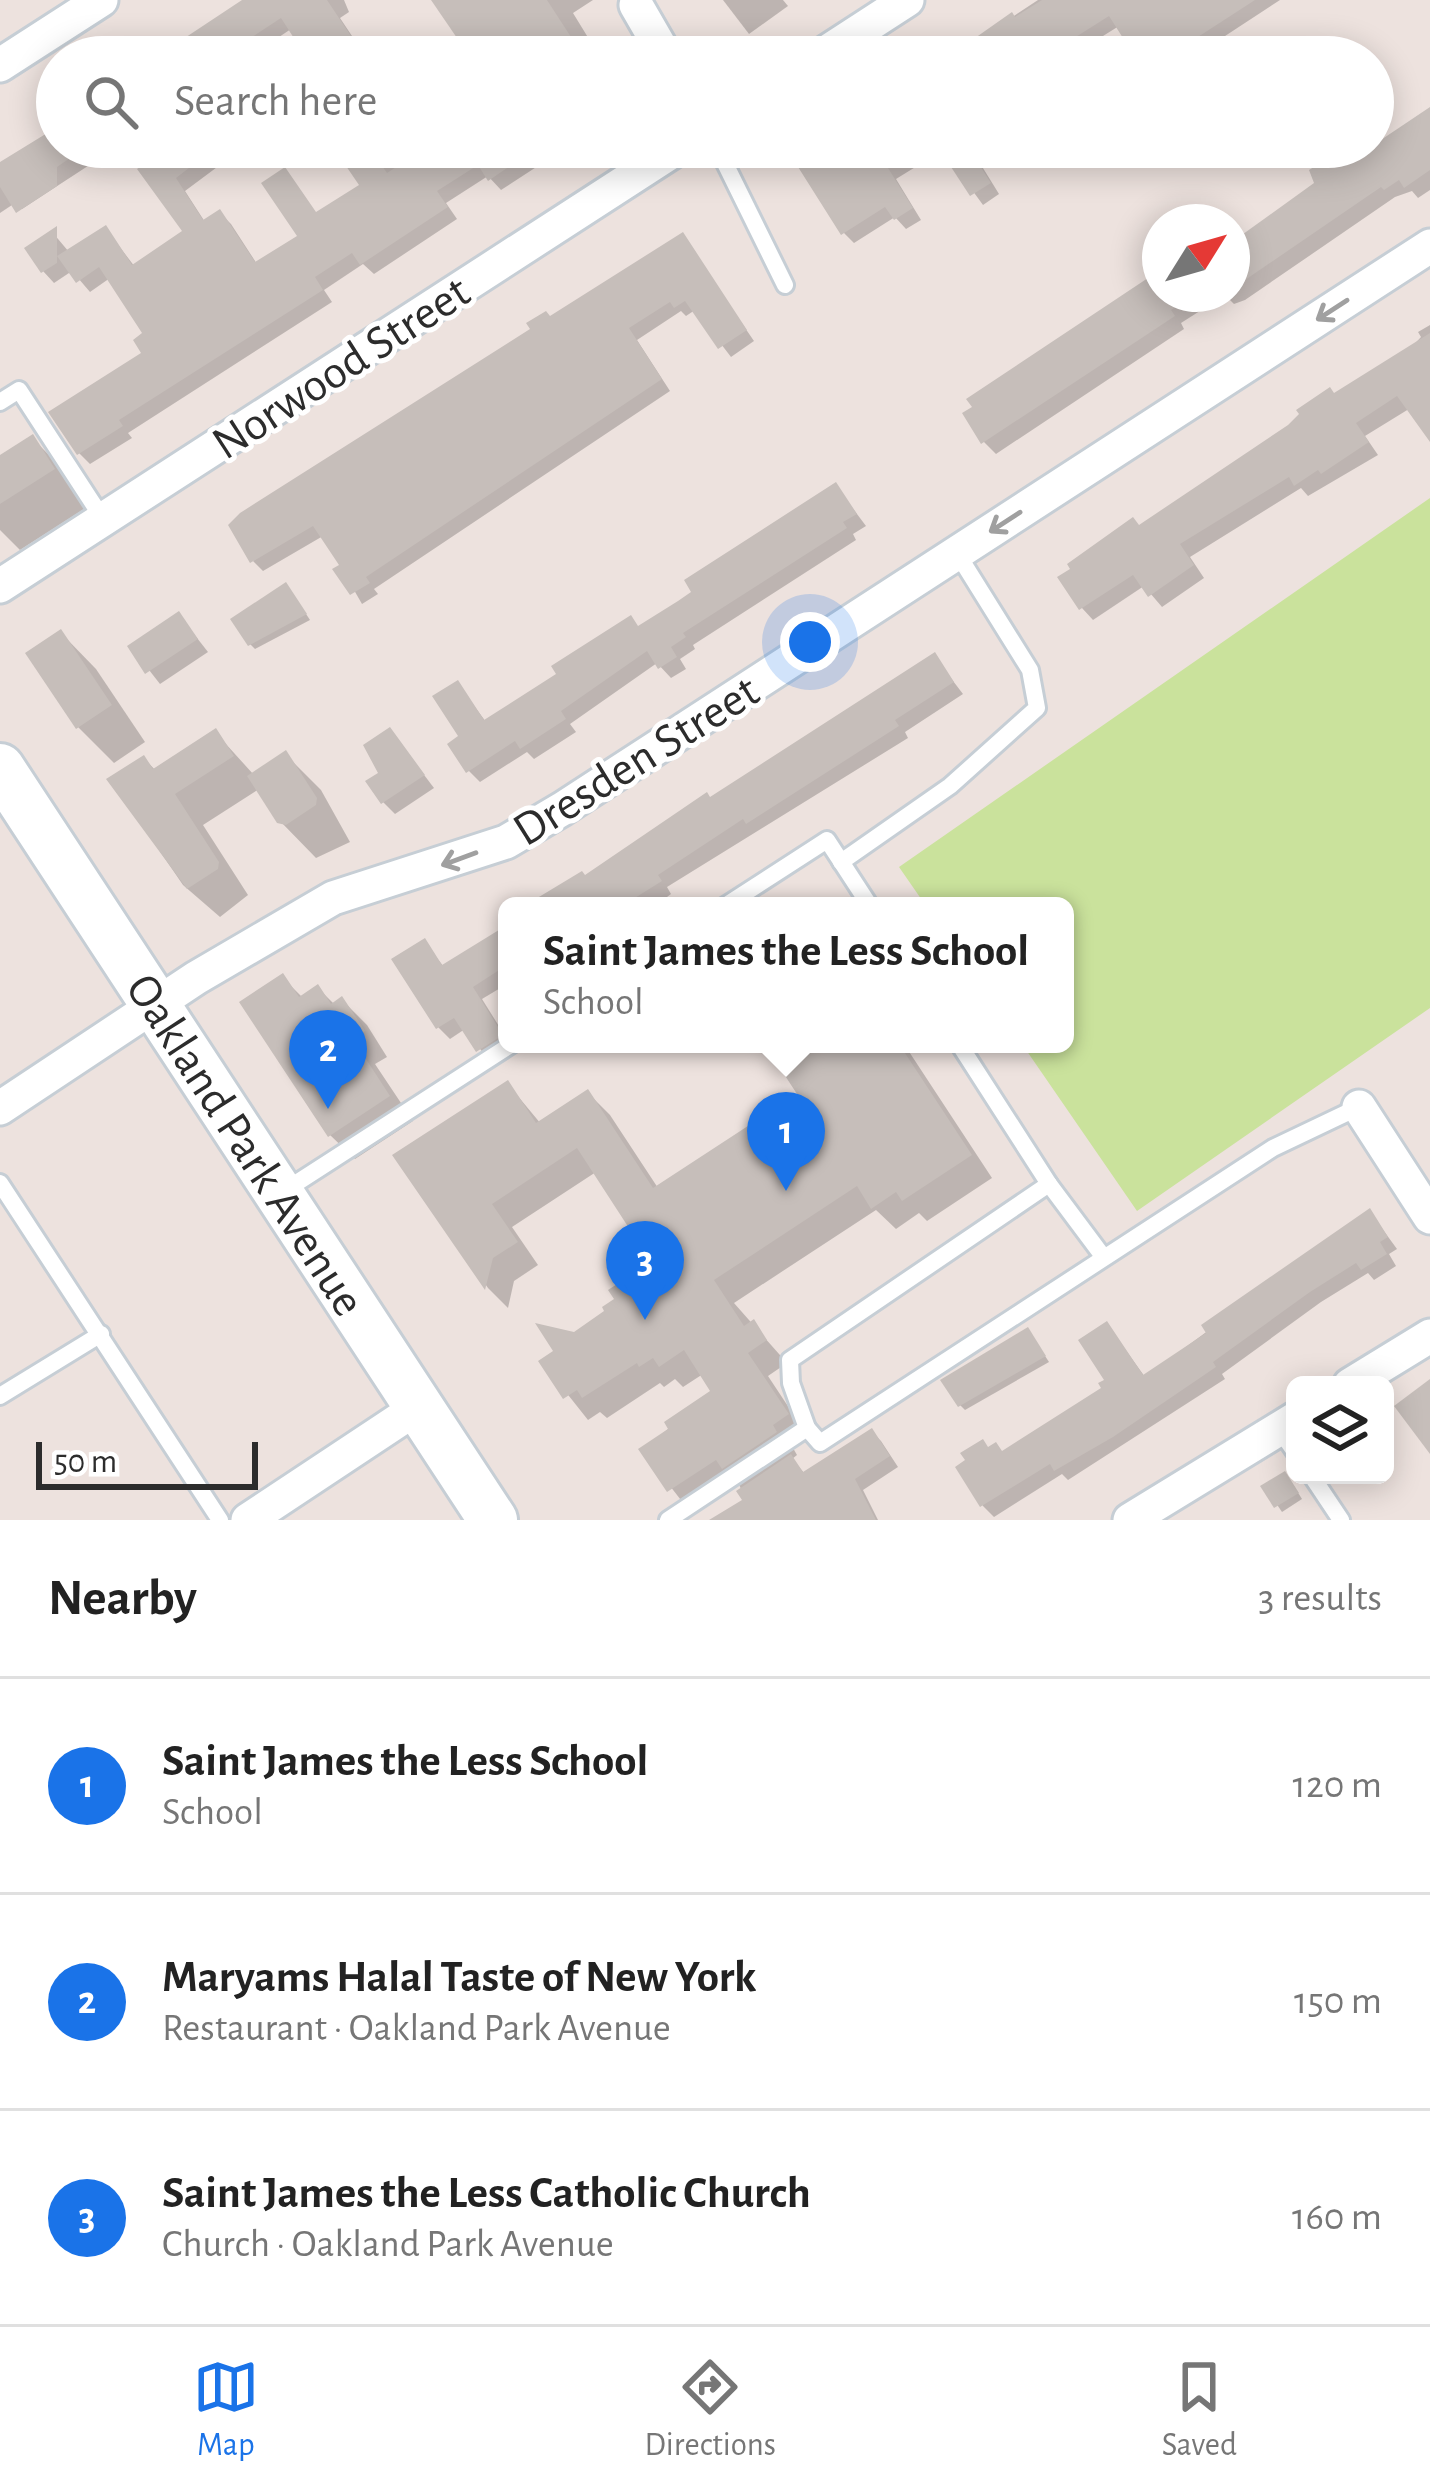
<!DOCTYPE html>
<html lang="en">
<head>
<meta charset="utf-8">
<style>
  body { margin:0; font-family:"Alegreya Sans",sans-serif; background:#f6f6f6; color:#222 }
  .controls { position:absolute; right:36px; bottom:36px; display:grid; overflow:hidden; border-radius:18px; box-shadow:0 6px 30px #0003 }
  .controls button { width:108px; height:108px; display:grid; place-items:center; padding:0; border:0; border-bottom:3px solid #e0e0e0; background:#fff; color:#222; font:60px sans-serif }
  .compass { position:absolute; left:1142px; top:204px; width:108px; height:108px; border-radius:50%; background:#fff; box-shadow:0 6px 30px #0003; rotate:53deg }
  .scale { position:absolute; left:36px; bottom:30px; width:222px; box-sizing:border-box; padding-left:12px; border:6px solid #2c2c2c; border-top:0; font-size:33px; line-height:42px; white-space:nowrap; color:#2c2c2c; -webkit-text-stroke:9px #fff; paint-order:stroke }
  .you { position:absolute; left:810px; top:642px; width:42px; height:42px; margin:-30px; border:9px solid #fff; border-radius:50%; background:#1a73e8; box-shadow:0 0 0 18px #1a73e833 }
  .badge { display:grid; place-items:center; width:78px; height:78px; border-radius:50%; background:#1a73e8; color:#fff; font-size:39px; font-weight:700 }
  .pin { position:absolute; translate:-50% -99px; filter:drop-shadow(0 3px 6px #0008) }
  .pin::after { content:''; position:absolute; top:63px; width:42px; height:36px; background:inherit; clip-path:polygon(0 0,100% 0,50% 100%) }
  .popup { position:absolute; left:498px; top:897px; width:576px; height:156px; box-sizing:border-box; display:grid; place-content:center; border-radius:18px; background:#fff; filter:drop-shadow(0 3px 9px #0005); font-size:39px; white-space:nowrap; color:#767676 }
  .popup b { font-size:45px; color:#222 }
  .popup::after { content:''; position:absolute; left:50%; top:100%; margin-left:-24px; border:24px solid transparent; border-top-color:#fff }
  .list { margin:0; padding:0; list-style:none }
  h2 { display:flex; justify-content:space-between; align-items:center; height:156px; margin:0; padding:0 48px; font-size:51px }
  h2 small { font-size:39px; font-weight:400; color:#767676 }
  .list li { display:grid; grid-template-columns:78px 1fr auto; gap:36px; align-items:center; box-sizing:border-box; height:216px; padding:0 48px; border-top:3px solid #e0e0e0 }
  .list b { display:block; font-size:45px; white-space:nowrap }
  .list p { margin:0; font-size:39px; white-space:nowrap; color:#767676 }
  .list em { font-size:39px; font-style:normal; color:#767676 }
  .icon { flex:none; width:66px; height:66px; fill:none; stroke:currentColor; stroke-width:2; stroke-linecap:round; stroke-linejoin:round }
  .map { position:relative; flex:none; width:1430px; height:1520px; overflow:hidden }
  .search { position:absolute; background:#fff; box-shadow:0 6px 30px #0003; left:36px; right:36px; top:36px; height:132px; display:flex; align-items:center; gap:30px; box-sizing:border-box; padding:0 42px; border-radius:66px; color:#767676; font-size:45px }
  .sheet { height:804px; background:#fff }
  nav { display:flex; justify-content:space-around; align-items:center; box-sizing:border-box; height:168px; border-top:3px solid #e0e0e0; background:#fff; font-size:33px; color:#767676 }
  nav a { display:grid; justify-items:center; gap:6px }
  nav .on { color:#1a73e8 }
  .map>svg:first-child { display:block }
</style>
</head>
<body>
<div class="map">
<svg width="1430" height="1520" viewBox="0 0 1430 1520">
  <rect width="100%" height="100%" fill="#ede2de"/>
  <polygon fill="#cae29c" points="1430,498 1430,1008 1137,1211 1022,1044 1065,1044 1065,906 926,906 899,867"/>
  <g fill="#0003">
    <polygon points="248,0 344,0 349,12 340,18 366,57 310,57 291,29 249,57 164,57"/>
    <polygon points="451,0 593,0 573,13 600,57 457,57 469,49"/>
    <polygon points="723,0 783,0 788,6 749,34"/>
    <polygon points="1038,0 1280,0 1193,57 1139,57 1119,26 1079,51 1083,57 952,57"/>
    <polygon points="1430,111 1430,190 1418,198 1412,191 1395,197 1245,300 1234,304 1225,295 1181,323 1184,329 996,454 984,442 966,414 1160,274 1160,294 1232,294 1232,243"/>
    <polygon points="57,130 57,147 117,147 22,209 15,203 0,213 0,164"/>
    <polygon points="152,147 162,157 177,147 244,147 185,191 205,222 220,213 231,224 257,264 301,237 318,215 363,186 336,147 567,147 501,190 488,176 446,203 457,219 374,274 363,264 324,290 332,302 128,433 132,438 90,464 79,453 145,354 147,334 110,278 90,292 72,271 54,283 43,271 53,233 69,252 106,229 135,267 186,232"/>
    <polygon points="816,147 970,147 999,194 983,205 943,150 896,179 921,220 906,229 895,217 854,243 844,233"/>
    <polygon points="1028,147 1066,147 1042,163"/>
    <polygon points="682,236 754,341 731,357 695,310 686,316 681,311 637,340 670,391 374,589 378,594 362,604 323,536 263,571 253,561 550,319"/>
    <polygon points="1430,325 1430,396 1365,436 1378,455 1308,496 1301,488 1190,557 1204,578 1162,607 1144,586 1093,620 1082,608 1061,578 1409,350 1421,337 1418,332"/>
    <polygon points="32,438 68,474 89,506 20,550 0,530 0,459"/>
    <polygon points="836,486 866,526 853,534 856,540 693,645 695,649 680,659 686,669 671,678 657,663 570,724 576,732 534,759 527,752 480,782 469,771 458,684 486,722 680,604"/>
    <polygon points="291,591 310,620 255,649 250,644"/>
    <polygon points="179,615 208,652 160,684 131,647"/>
    <polygon points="61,633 96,669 145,742 114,763 78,727"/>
    <polygon points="934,656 963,694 905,732 908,738 667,887 671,894 655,906 543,906"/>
    <polygon points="390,730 434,788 395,814 383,802"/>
    <polygon points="215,732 254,775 285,754 321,790 350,842 316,858 280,821 259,789 203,825 248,895 220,917 183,885 111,780 144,758 156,771"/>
    <polygon points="507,928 507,984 482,999 507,1039 490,1062 465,1029 450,1039 438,1027 424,942 444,967"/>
    <polygon points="282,977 303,998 318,988 335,1005 342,1000 367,1025 387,1057 375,1064 413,1121 355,1159 330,1135"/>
    <polygon points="815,1044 904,1044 992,1178 927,1221 919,1213 896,1229 876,1210 734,1303 787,1363 768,1376 809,1438 793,1448 797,1455 792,1459 805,1474 872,1432 881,1441 898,1467 863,1490 878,1520 818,1520 746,1501 738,1482 691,1513 642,1450 714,1392 703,1374 683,1387 675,1379 664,1387 660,1383 607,1418 600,1412 588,1420 542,1362 608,1312 635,1276 642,1242 596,1172 512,1227 538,1265 514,1281 508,1308 488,1288 396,1156 507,1083 541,1124 588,1093 610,1115 658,1188 801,1095"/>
    <polygon points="1370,1212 1397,1249 1389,1254 1396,1266 1374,1280 1368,1273 1321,1302 1222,1374 1225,1379 1068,1480 1062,1474 994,1517 983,1506 959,1468 990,1449 1004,1454 1106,1389 1107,1324 1145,1377"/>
    <polygon points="1032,1336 1049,1362 965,1410 960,1405"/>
    <polygon points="1290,1480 1302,1499 1282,1512 1265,1487"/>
  </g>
  <g fill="#c6beba">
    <polygon points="242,0 327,0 365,57 306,57 281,18 222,57 156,57"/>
    <polygon points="431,0 547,0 584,57 470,57"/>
    <polygon points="1042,0 1255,0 1167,57 1135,57 1109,16 1071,40 1082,57 948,57 1012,12 1015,17"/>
    <polygon points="1430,107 1430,170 1404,188 1399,180 1384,190 1381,187 1232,289 1232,242 1314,183 1309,170 1336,153 1348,162"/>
    <polygon points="57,127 57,147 86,147 57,167 57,186 16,213 0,187 0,162"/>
    <polygon points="146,147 155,147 160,154 172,147 216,147 176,178 203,220 220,209 255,262 297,236 261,183 285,167 316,212 359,185 333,147 369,147 387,173 427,147 505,147 500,150 510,166 488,181 478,165 437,191 448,207 360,265 352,253 315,277 323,290 119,420 123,426 77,455 48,412 141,353 133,340 142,333 99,267 76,283 57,256 106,225 132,265 182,231 137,169 143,165 136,153"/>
    <polygon points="811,147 921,147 888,168 913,208 894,220 885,207 841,235 793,159"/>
    <polygon points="938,147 968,147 991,183 970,196"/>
    <polygon points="57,226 57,263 41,273 24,248"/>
    <polygon points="683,232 747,330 718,349 685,301 674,308 670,302 629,328 662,379 366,577 370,583 350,595 332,569 339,565 313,526 250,563 228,525 240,513 530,329 526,323 546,311 550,316"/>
    <polygon points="1160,270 1160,294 1196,294 1171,310 1175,316 981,444 962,413 972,407 966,399"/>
    <polygon points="1430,333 1430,442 1397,396 1356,423 1369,442 1321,474 1318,470 1294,486 1289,477 1180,544 1194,565 1148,597 1133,575 1079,610 1057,577 1070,569 1067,564 1133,517 1139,525 1288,425 1299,414 1296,410 1330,387 1334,393"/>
    <polygon points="33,434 55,469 0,504 0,455"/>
    <polygon points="836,482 857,514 843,522 847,528 683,633 686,637 671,647 677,657 658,669 647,651 561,711 566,719 520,749 515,741 466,773 447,744 458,736 432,696 458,680 484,720 556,674 551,666 631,615 638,626 678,601 691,592 684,580"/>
    <polygon points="286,582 307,614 248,646 230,619"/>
    <polygon points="179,611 198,639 145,674 127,646"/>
    <polygon points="61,629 112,705 76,729 25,653"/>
    <polygon points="935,652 954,682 895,720 899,726 746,824 743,819 658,875 662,881 622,906 524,906 582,871 585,875 707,792 710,797"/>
    <polygon points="390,727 425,775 381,804 365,781 378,773 363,745"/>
    <polygon points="216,728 234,756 175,794 219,862 218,869 187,889 106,779 144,755 153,769"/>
    <polygon points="286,750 317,798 316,805 286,825 277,823 247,776"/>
    <polygon points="507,925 507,965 473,987 503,1035 476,1052 454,1018 436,1029 391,959 425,938 442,965"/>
    <polygon points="283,973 299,997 318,984 331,1004 342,996 365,1031 353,1039 390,1096 328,1137 239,1002"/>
    <polygon points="810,1044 899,1044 972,1155 902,1201 896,1192 871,1209 857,1186 714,1280 744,1326 754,1319 767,1340 748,1353 789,1414 773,1425 777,1432 722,1469 716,1460 667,1492 638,1449 668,1429 664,1422 710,1391 684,1350 659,1367 653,1358 639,1367 637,1363 582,1398 577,1390 563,1399 538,1361 553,1351 535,1323 574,1332 604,1311 602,1307 614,1299 608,1290 631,1275 617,1255 638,1242 577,1148 492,1204 518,1242 493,1258 485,1290 392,1155 508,1080 536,1123 588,1089 653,1188 797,1094 778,1065"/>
    <polygon points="1370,1208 1388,1237 1380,1242 1387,1254 1361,1270 1356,1263 1310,1292 1213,1362 1216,1367 1113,1437 1054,1471 1050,1464 980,1507 955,1467 965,1460 960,1453 983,1439 988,1447 996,1442 1002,1451 1101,1388 1098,1383 1104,1380 1078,1340 1107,1321 1143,1375 1206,1333 1201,1325"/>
    <polygon points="1028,1327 1046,1356 958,1407 940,1380"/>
    <polygon points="1430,1379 1430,1454 1394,1406"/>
    <polygon points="872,1428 890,1456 855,1479 876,1520 709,1520 742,1500 736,1491 791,1454 803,1472"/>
    <polygon points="1285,1471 1299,1493 1274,1508 1260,1486"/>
  </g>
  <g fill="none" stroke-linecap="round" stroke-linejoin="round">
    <g stroke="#c6ced5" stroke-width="22">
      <g id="lane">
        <polyline points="717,147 785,285"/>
        <polyline points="0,402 19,390 103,519"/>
        <polyline points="841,862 950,786 1037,708 1030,670 957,553"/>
        <polyline points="725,906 827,840 870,906"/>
        <polyline points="0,1183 220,1520"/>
        <polyline points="1049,1184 1102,1255"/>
        <polyline points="281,1193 512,1044"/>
        <polyline points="0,1396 101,1334"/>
        <polyline points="807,1428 820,1443 1273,1148 1359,1107"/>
        <polyline points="1279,1429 1295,1452"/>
        <polyline points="1311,1475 1341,1520"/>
        <polyline points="668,1520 807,1428 791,1383 790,1360 1049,1184 959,1044"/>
      </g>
    </g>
    <g stroke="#c6ced5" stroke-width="39">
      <g id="street">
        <polyline points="636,5 666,57"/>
        <polyline points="819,57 907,0"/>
        <polyline points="0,65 101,0"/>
        <polyline points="0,586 679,147"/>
        <polyline points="1359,1107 1430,1217"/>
        <polyline points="0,1108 196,978 333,898 506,842 562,809 1430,246"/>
        <polyline points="1350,1385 1430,1336"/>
        <polyline points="248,1520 420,1406"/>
        <polyline points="1130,1520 1295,1419"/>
      </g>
    </g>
    <g stroke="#c6ced5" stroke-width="54">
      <polyline id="secondary" points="0,768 493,1520"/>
    </g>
    <use href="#lane" stroke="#fff" stroke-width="16"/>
    <use href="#street" stroke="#fff" stroke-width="33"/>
    <use href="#secondary" stroke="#fff" stroke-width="48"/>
  </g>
  <defs><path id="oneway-shaft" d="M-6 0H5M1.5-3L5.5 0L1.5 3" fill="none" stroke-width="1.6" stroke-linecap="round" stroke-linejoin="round" transform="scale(3)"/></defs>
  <g stroke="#a0a0a0">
    <use href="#oneway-shaft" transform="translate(1332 310) rotate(147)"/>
    <use href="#oneway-shaft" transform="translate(1005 522) rotate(147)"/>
    <use href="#oneway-shaft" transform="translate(459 859) rotate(160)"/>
  </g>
  <g text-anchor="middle" stroke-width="10" stroke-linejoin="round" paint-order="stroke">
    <g font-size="48" fill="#2c2c2c" stroke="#fff">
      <text transform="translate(340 366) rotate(-33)" y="17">Norwood Street</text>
      <text transform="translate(635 759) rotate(-32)" y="17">Dresden Street</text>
      <text transform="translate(247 1144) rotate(57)" y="17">Oakland Park Avenue</text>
    </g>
  </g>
</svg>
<div class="controls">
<button><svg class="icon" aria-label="layers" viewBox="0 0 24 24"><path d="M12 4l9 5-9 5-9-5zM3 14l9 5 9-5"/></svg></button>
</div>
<svg class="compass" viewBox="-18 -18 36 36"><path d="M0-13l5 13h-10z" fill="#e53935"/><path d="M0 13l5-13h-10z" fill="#767676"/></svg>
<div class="scale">50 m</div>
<div class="you"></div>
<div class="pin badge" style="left:786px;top:1191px">1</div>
<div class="popup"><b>Saint James the Less School</b>School</div>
<div class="pin badge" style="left:328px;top:1109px">2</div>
<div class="pin badge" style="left:645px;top:1320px">3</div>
<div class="search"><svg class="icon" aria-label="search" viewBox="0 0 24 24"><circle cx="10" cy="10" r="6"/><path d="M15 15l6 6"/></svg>Search here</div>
</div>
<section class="sheet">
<h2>Nearby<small>3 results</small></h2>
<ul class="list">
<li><span class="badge">1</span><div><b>Saint James the Less School</b><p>School</p></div><em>120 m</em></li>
<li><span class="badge">2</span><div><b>Maryams Halal Taste of New York</b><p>Restaurant · Oakland Park Avenue</p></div><em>150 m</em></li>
<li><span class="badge">3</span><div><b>Saint James the Less Catholic Church</b><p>Church · Oakland Park Avenue</p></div><em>160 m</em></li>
</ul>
</section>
<nav>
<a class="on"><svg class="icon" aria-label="map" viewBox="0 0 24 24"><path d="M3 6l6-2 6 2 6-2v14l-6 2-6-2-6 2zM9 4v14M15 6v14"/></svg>Map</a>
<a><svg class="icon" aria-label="directions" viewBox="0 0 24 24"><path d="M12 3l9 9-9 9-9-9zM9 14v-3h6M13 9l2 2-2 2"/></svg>Directions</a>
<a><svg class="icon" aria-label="saved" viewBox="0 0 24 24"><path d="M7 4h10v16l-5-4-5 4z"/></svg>Saved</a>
</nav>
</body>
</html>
